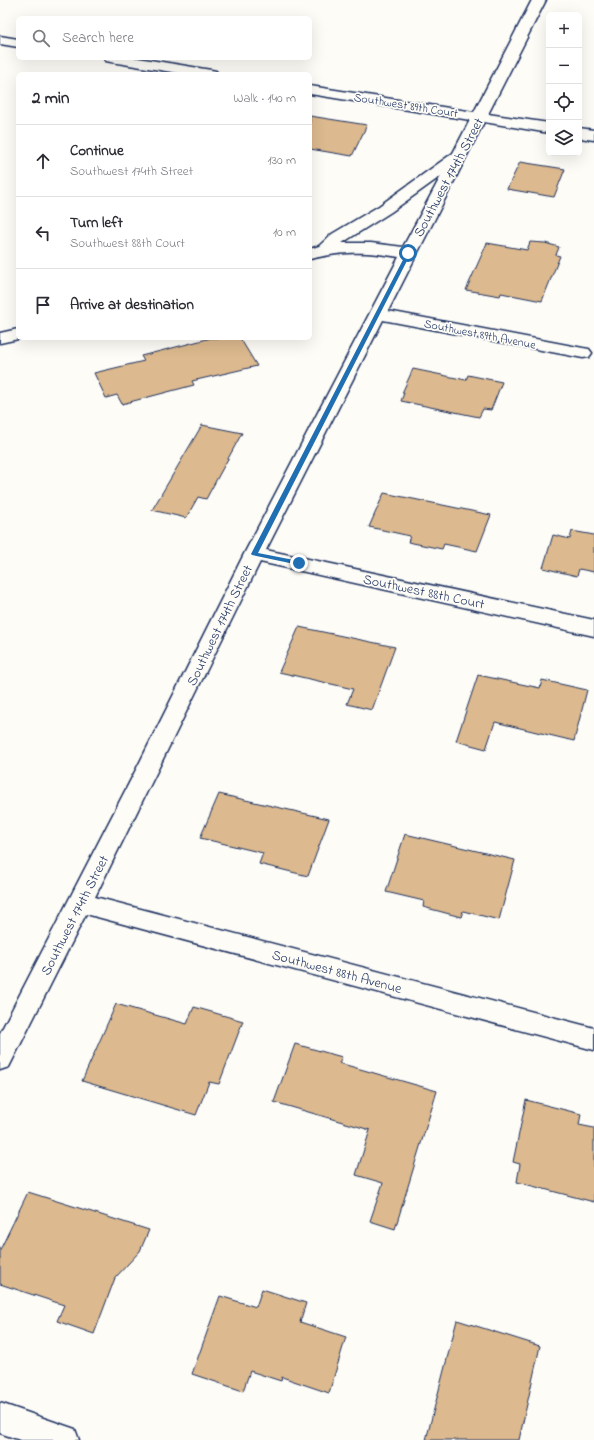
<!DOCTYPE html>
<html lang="en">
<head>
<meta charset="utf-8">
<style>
  body { margin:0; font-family:"Indie Flower",sans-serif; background:#f2f2f3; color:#2b2b33 }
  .controls { position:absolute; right:12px; top:12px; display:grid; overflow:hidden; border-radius:6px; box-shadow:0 4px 16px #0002 }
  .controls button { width:36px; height:36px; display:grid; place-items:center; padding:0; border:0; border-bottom:1px solid #e1e1e2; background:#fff; color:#2b2b33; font:20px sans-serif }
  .stop { position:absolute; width:12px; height:12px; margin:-9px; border:3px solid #1f6fb2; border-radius:50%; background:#fff }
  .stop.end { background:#1f6fb2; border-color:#fff; box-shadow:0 1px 4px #0008 }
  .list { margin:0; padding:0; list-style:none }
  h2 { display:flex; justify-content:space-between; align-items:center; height:52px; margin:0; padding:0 16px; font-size:17px }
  h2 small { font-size:13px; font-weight:400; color:#7c7c81 }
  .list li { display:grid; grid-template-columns:26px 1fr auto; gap:12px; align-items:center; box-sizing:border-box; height:72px; padding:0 16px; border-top:1px solid #e1e1e2 }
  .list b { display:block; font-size:15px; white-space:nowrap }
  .list p { margin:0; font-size:13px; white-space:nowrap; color:#7c7c81 }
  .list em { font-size:13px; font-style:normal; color:#7c7c81 }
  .icon { flex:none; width:22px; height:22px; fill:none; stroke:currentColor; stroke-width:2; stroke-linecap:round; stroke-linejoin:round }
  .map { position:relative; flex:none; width:594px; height:1440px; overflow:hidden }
  .search { position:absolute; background:#fff; box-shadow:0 4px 16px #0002; left:16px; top:16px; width:296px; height:44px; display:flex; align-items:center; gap:10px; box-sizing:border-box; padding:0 14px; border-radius:6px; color:#7c7c81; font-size:15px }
  .panel { position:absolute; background:#fff; box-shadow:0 4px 16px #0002; left:16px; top:72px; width:296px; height:268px; border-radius:6px }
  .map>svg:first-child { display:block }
</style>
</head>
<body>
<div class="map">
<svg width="594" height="1440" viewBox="0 0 594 1440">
  <rect width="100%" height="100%" fill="#fdfcf7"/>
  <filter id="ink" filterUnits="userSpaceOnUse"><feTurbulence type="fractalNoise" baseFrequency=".025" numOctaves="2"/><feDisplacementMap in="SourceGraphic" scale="8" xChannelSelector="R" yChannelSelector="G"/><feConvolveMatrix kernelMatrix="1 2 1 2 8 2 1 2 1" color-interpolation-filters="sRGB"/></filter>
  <g filter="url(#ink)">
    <g fill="#dcb98e" stroke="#1b2f5e">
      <polygon points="310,116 367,125 352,156 310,149"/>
      <polygon points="520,162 565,169 554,197 507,189"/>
      <polygon points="530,242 545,243 559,247 556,255 560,256 542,301 501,293 500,296 466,290 487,243 527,250"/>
      <polygon points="211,338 240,338 257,366 192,381 194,385 122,404 117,395 106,398 94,373 144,361 141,356"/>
      <polygon points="413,369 466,380 468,375 502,382 491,410 483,409 479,417 401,401 404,393 402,393"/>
      <polygon points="202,425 242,433 206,499 198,497 186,518 152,510"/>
      <polygon points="384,493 491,515 477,551 444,544 442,549 408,542 410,536 369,527"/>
      <polygon points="572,531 594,535 594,572 579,569 577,576 543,568 553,535 570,539"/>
      <polygon points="299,627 395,647 372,710 347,704 353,689 279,672"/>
      <polygon points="478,675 540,688 542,680 587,690 574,741 495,722 486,749 456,741"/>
      <polygon points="219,794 329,819 308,876 259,864 263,853 200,838"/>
      <polygon points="405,834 515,860 499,920 463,911 461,917 423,907 424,901 386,892"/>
      <polygon points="116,1004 187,1024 194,1007 243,1021 219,1084 209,1082 196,1115 82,1081"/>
      <polygon points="295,1044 342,1057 339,1063 437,1091 395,1229 370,1221 383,1183 356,1175 370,1130 274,1102"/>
      <polygon points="526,1100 581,1114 579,1125 594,1128 594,1202 517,1182 520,1164 513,1162"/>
      <polygon points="28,1192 149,1230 140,1251 115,1278 94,1334 57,1321 64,1305 0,1284 0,1250"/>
      <polygon points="262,1289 306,1303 300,1322 346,1337 329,1393 282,1377 281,1381 250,1371 243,1391 192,1374 220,1296 256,1307"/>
      <polygon points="457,1320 540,1346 519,1440 426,1440"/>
    </g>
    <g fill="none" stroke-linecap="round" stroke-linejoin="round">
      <g stroke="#1b2f5e" stroke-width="3">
        <g id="street">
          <path d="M532,0h14l-58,114 61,9v10l-65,-11 -96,189 195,37 6,1 3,4 -3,4 -6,1 -200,-38 -117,230 328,70v16l-334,-74 -165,335 499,131v22l-508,-136 -77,153 -9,3v-37l141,-273 103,-206 155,-297c-34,-6 -56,-6 -89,2v-10l9,-3 13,-12 47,-28 74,-53 17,-33 -160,-26v-8l164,26zM441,176l-38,71 -32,-4h-29l49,-31z"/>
          <polygon points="0,36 18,39 18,47 0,44"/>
          <polygon points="104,58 138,58 211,70 216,71 218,74 184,74 111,62 106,61"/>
          <polygon points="579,128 594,130 594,140 579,138"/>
          <polygon points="18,329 18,338 23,338 0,343 0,333"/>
          <polygon points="0,1403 75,1429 79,1440 20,1440 0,1433"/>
        </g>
      </g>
      <use href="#street" fill="#fdfcf7" fill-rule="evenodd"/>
    </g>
  </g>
  <polygon fill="#1f6fb2" points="407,252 411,253 258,553 299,561 302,563 299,565 252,555 251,554"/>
  <g text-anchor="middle" stroke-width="3.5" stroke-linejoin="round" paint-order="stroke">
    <g font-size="12" fill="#1b2f5e" stroke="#fdfcf7">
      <text transform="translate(406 105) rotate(9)" y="4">Southwest 89th Court</text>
      <text transform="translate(480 334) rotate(11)" y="4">Southwest 89th Avenue</text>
    </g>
    <g font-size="14" fill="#1b2f5e" stroke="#fdfcf7">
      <text transform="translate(448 177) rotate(-62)" y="5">Southwest 174th Street</text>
      <text transform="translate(424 591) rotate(12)" y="5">Southwest 88th Court</text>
      <text transform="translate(219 625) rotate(-64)" y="5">Southwest 174th Street</text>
      <text transform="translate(74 915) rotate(-63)" y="5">Southwest 174th Street</text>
      <text transform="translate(337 971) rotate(15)" y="5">Southwest 88th Avenue</text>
    </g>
  </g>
</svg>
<div class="controls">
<button>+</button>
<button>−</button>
<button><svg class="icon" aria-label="locate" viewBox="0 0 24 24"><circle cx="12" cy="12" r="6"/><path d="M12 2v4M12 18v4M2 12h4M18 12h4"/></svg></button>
<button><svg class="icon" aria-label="layers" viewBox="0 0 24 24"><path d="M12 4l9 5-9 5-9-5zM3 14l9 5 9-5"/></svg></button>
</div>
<div class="stop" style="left:408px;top:253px"></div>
<div class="stop end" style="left:299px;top:563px"></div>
<div class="search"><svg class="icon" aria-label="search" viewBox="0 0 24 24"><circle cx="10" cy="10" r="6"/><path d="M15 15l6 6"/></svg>Search here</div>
<section class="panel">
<h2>2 min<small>Walk · 140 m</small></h2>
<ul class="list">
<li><svg class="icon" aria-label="ahead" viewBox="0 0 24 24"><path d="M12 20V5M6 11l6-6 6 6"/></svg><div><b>Continue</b><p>Southwest 174th Street</p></div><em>130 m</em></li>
<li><svg class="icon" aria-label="left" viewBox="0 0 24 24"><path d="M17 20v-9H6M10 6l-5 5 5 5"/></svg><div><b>Turn left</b><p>Southwest 88th Court</p></div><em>10 m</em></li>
<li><svg class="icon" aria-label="arrive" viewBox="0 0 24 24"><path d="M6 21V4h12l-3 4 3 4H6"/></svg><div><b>Arrive at destination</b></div></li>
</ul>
</section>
</div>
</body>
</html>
